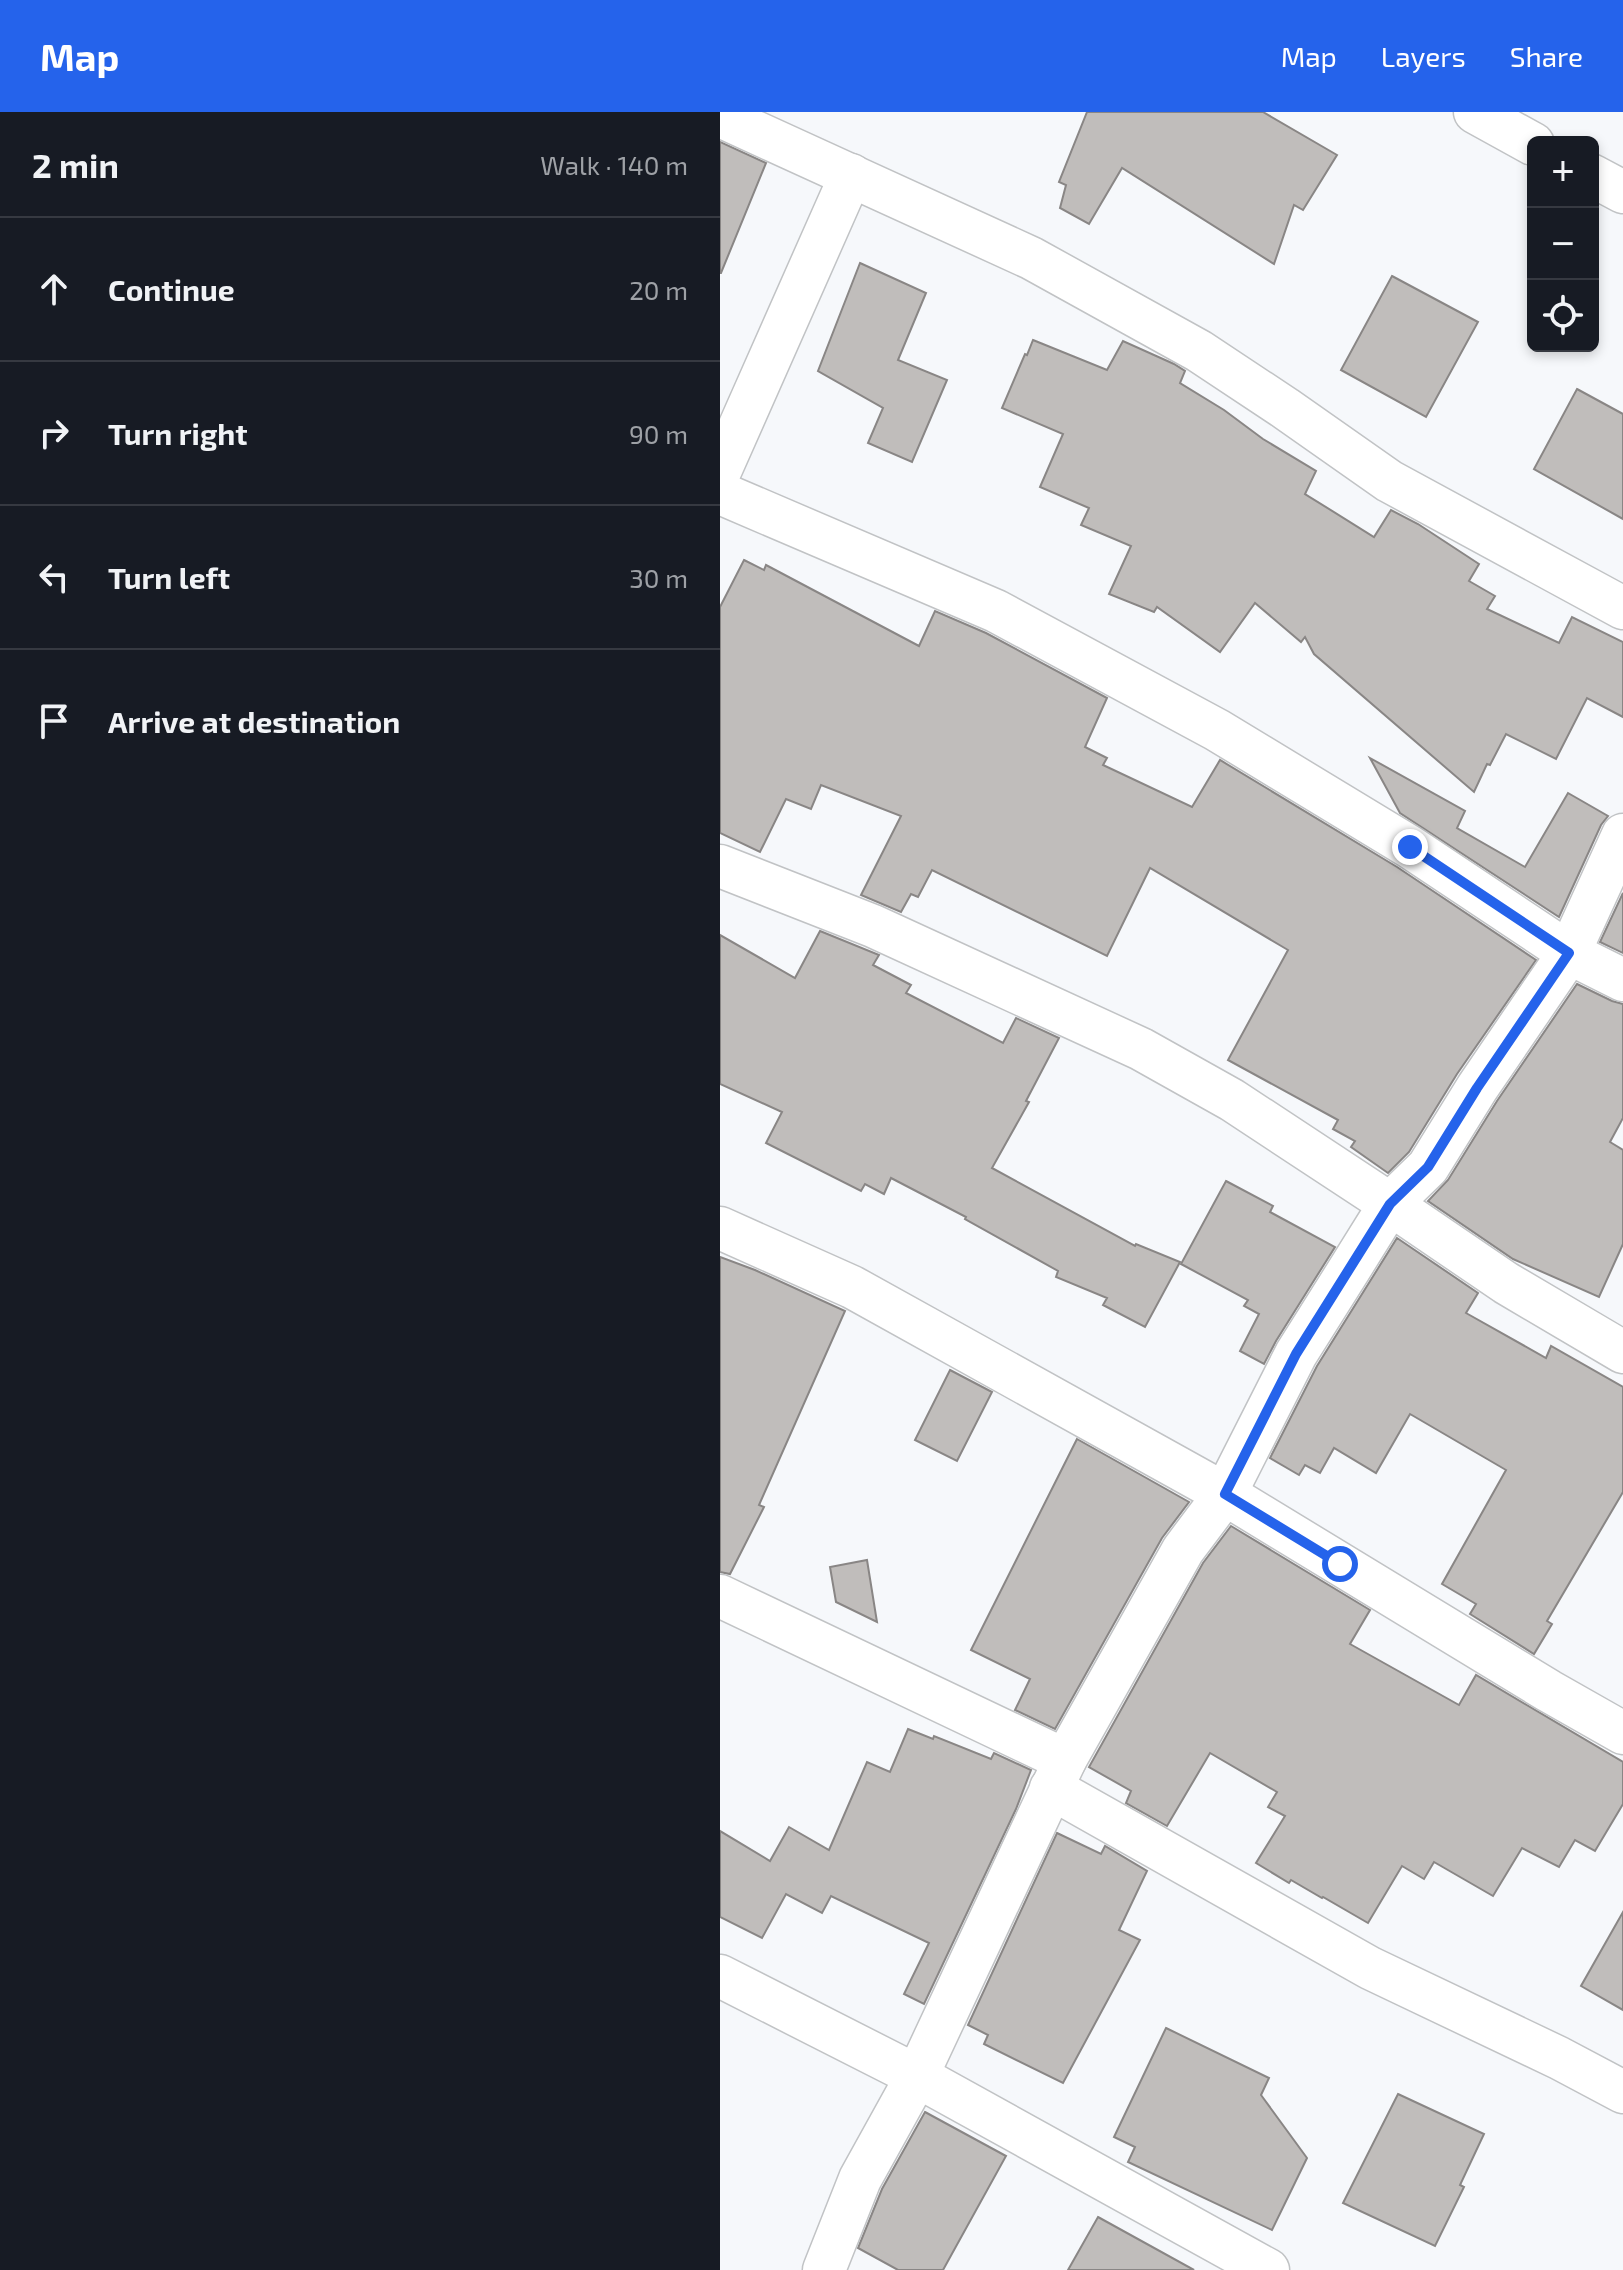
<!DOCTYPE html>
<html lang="en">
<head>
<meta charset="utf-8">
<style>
  body { margin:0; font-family:"Exo 2",sans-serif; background:#20242c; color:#f1f3f6 }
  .controls { position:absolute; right:24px; top:24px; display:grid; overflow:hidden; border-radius:12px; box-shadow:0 4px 12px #0003 }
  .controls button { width:72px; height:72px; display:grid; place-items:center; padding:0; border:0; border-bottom:2px solid #363941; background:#171b24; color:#f1f3f6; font:40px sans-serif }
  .stop { position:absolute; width:24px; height:24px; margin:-18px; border:6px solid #2563eb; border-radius:50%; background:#fff }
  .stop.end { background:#2563eb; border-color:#fff; box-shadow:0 2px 8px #0008 }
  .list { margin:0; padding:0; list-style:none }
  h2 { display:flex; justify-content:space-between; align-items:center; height:104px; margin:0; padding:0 32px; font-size:34px }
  h2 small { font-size:26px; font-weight:400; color:#9ea1a6 }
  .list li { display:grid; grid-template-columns:52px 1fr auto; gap:24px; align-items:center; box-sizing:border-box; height:144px; padding:0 32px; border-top:2px solid #363941 }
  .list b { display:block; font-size:30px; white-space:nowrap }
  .list em { font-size:26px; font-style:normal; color:#9ea1a6 }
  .icon { flex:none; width:44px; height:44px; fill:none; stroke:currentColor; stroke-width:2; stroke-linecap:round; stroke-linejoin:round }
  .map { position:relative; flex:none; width:903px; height:2158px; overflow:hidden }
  header { display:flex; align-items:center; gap:48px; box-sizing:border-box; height:112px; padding:0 40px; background:#2563eb; color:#fff }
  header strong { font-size:38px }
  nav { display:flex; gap:44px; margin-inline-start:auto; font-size:28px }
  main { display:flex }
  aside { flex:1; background:#171b24 }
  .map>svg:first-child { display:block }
</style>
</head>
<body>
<header>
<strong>Map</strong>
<nav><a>Map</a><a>Layers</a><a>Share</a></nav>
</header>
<main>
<aside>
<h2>2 min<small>Walk · 140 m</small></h2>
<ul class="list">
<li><svg class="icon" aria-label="ahead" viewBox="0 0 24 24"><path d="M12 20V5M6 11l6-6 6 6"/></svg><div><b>Continue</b></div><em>20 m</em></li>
<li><svg class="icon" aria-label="right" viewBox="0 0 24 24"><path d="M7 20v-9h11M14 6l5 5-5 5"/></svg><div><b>Turn right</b></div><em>90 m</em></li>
<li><svg class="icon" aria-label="left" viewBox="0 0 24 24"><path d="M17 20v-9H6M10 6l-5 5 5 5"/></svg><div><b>Turn left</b></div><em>30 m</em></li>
<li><svg class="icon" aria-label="arrive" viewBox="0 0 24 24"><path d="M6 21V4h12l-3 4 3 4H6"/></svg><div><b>Arrive at destination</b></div></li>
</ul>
</aside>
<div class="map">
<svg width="903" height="2158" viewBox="0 0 903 2158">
  <rect width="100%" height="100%" fill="#f6f8fb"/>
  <g fill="#c0bdbb" stroke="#898685" stroke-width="2">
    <polygon points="367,0 543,0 617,43 583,98 574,93 554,152 402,56 369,112 340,96 346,73 339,70"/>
    <polygon points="0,30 46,51 1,161 0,161"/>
    <polygon points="140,151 206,181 178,248 227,268 192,350 148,331 163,296 98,259"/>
    <polygon points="672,164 758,210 706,305 621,258"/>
    <polygon points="313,228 387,258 403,229 454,252 465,259 460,271 504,298 543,327 596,359 585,382 654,425 671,398 698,412 759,452 749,469 775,484 767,497 839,531 852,505 903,530 903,605 867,586 836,647 786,622 770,653 767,652 754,680 594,542 585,525 581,530 535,491 500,540 437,495 434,500 389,482 411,434 361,413 369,396 320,375 343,322 282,296 305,242 307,243"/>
    <polygon points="857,277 903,302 903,407 814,357"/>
    <polygon points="24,448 44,458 46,453 199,534 215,499 266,521 387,586 365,635 387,646 383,653 472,695 500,648 677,755 816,848 737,962 689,1040 668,1061 631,1035 635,1029 613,1017 618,1008 508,948 568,838 430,756 387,844 212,758 198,785 191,782 181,800 141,783 181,704 101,673 91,697 66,687 40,740 0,721 0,495"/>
    <polygon points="650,646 745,699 737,716 805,755 848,681 888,704 881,713 839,805 680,701"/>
    <polygon points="903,781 903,841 880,830"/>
    <polygon points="100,819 159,843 153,853 191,873 186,881 283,931 296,906 339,926 306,989 309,990 272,1056 415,1134 416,1132 460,1150 425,1215 383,1193 387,1186 336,1165 338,1159 245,1107 246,1105 171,1066 164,1082 145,1072 141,1079 46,1031 62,1000 0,972 0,823 75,866"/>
    <polygon points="857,872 892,889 903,892 903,1006 890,1030 903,1038 903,1132 879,1185 793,1147 708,1089 728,1068 777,989"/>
    <polygon points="506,1069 553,1094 550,1100 615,1135 556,1229 544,1252 520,1239 539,1202 524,1194 528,1188 461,1152"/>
    <polygon points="677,1126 758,1181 746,1201 826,1246 831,1234 903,1275 903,1380 827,1509 832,1512 814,1542 750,1502 756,1492 722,1472 786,1358 690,1302 656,1361 614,1336 600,1361 585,1353 579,1363 550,1346 597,1254"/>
    <polygon points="0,1145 35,1158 125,1199 39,1393 44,1395 10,1462 0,1460"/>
    <polygon points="230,1258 272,1280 237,1349 195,1328"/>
    <polygon points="357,1327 469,1390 442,1426 335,1617 295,1598 310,1567 251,1538"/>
    <polygon points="511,1414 650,1498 630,1532 739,1593 756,1563 903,1650 903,1692 875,1739 855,1728 839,1755 802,1736 773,1784 714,1750 704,1767 682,1754 648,1811 603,1785 602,1786 571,1768 569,1771 536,1751 565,1704 548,1695 557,1680 490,1641 447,1714 406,1691 411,1679 369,1655 483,1451"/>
    <polygon points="147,1448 157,1510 116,1490 110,1455"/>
    <polygon points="188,1617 213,1627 214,1624 271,1647 274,1641 311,1658 296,1697 204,1892 184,1882 209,1831 111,1784 102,1801 66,1782 42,1826 0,1805 0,1719 50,1749 69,1715 109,1738 147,1650 170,1660"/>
    <polygon points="337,1721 381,1742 385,1734 427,1759 399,1818 420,1828 343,1971 264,1932 268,1923 248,1913"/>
    <polygon points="903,1800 903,1898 861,1874"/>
    <polygon points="446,1916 549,1966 541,1983 587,2046 552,2118 408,2050 415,2035 394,2025"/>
    <polygon points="678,1982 764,2022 740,2073 744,2075 715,2134 623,2091"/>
    <polygon points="205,2000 286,2044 223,2158 178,2158 138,2136 162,2077"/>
    <polygon points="378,2105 474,2158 348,2158"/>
  </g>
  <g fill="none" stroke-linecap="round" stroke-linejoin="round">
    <g stroke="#c1c3c5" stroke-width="45">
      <g id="street">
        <polyline points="755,0 813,32"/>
        <polyline points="0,4 311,146 479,239 565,296 669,369 903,496"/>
        <polyline points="873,64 903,80"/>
        <polyline points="0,359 131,63"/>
        <polyline points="0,381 276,499 497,618 690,735 849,841 903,868"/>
        <polyline points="0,754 153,814 421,937 512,988 670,1092 786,1171 903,1240"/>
        <polyline points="0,1116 132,1175 505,1382 829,1579 903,1621"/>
        <polyline points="0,1484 345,1648"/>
        <polyline points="331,1676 650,1856 839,1946 903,1980"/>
        <polyline points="0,1864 197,1964 548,2158"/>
        <polyline points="104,2158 140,2067 197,1964 345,1648 463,1438 505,1382 576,1242 632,1153 670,1092 708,1055 757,976 849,841 903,723"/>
      </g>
    </g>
    <use href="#street" stroke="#fff" stroke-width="42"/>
  </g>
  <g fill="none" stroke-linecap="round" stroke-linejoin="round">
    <polyline stroke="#2563eb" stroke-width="10" points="620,1452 505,1382 576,1242 670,1092 708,1055 757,976 849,841 690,735"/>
  </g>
</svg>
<div class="controls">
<button>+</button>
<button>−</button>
<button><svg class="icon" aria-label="locate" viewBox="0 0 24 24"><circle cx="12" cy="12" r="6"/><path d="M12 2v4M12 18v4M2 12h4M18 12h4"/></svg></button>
</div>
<div class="stop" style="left:620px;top:1452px"></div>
<div class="stop end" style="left:690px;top:735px"></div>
</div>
</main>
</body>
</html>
